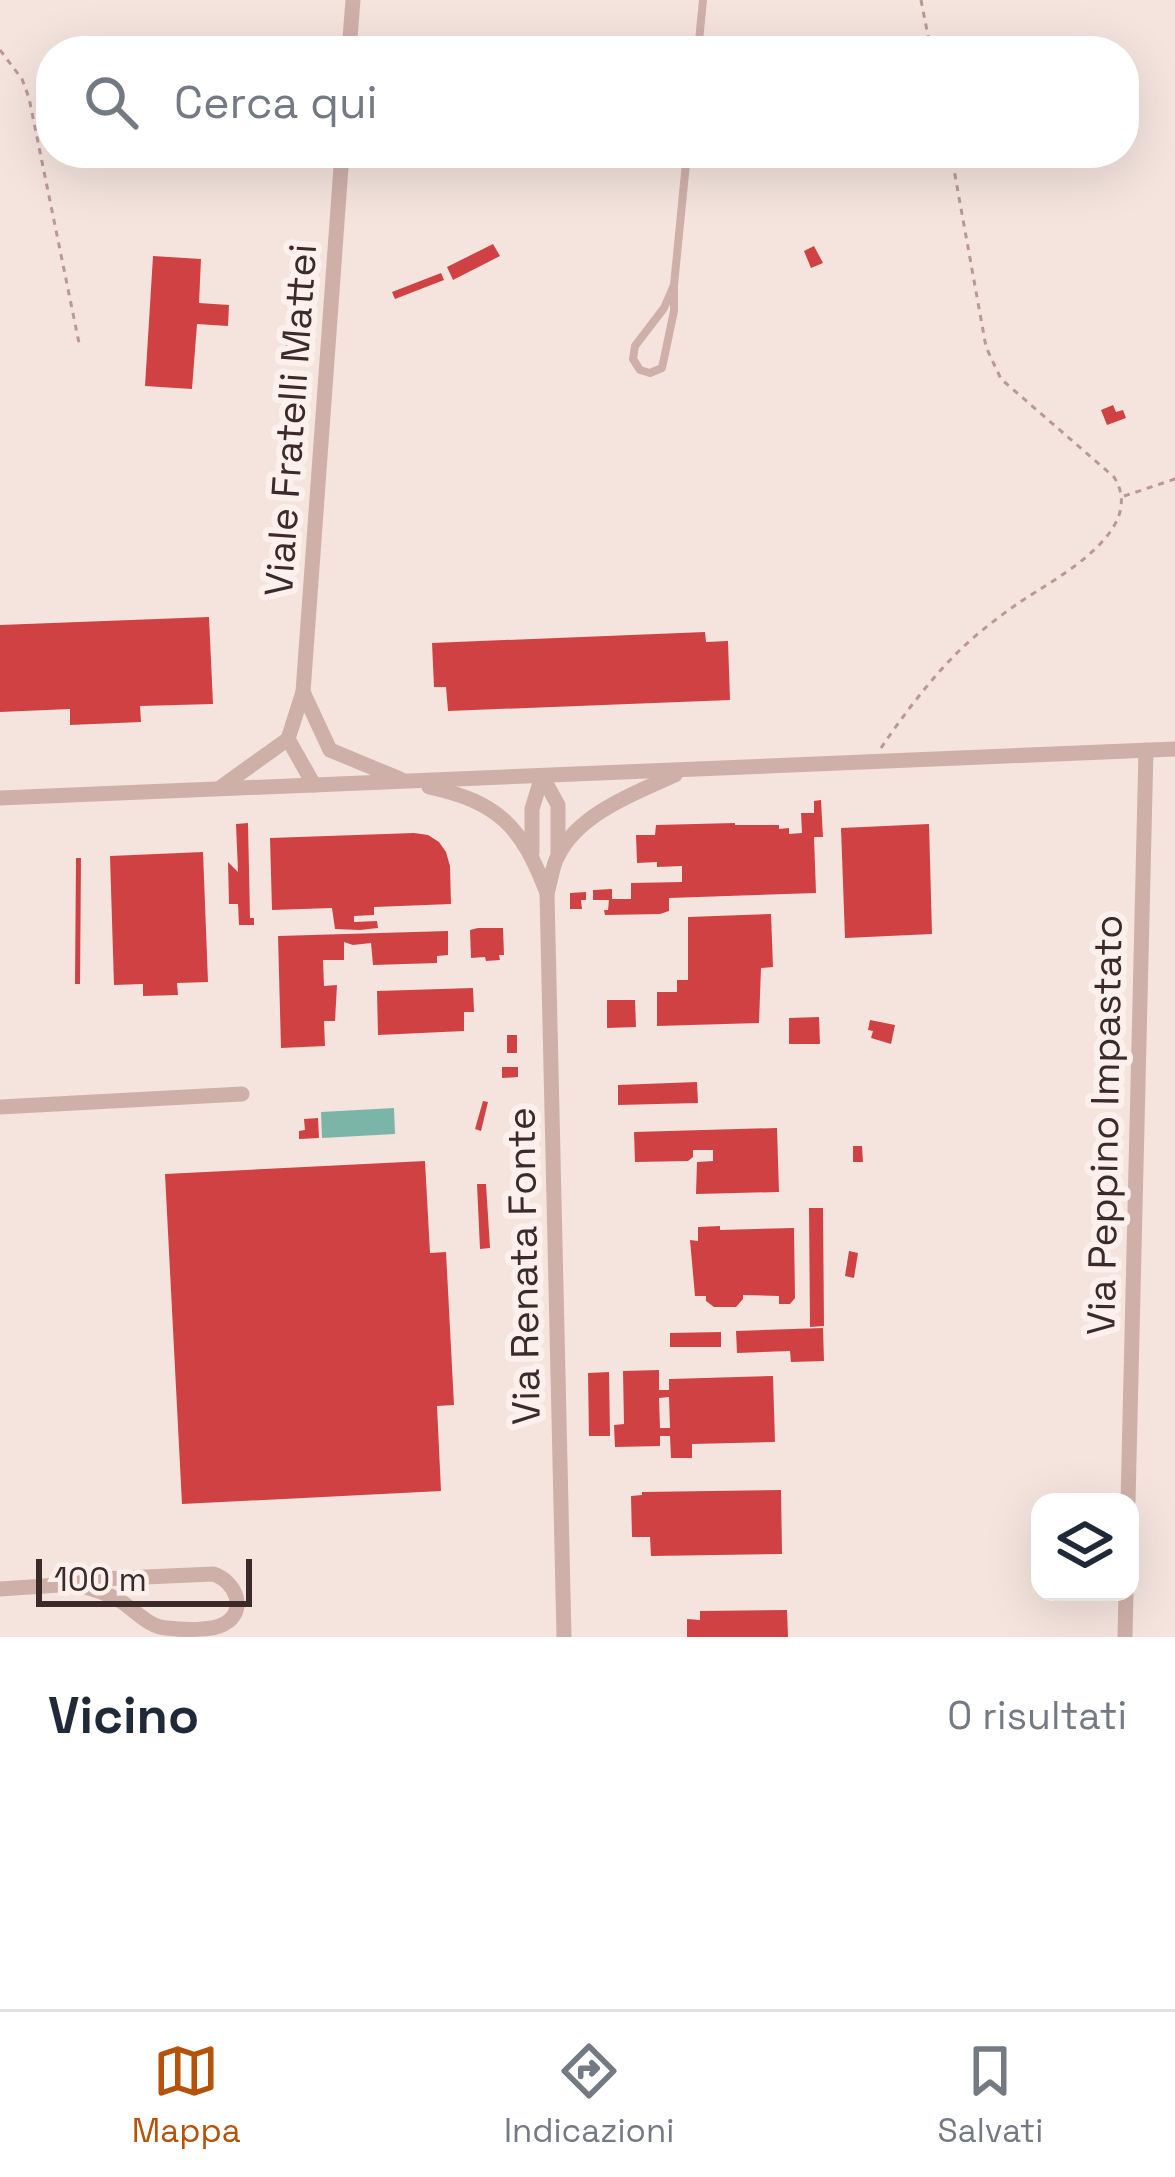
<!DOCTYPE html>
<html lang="it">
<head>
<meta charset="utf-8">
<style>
  body { margin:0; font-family:"Space Grotesk",sans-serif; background:#f2f2f3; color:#1f2937 }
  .controls { position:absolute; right:36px; bottom:36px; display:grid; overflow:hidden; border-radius:24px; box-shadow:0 12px 48px #0002 }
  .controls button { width:108px; height:108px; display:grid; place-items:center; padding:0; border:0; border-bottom:3px solid #e0e1e3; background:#fff; color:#1f2937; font:60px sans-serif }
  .scale { position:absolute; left:36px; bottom:30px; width:216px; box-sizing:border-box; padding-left:12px; border:6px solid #3b2a29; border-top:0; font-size:33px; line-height:42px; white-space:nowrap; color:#3b2a29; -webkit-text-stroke:9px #fcf0ec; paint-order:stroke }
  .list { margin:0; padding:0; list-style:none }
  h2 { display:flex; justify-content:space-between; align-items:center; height:156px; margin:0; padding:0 48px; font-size:51px }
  h2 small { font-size:39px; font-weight:400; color:#747a83 }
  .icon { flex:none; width:66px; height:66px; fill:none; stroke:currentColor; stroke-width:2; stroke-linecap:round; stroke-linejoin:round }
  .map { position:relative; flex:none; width:1175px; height:1637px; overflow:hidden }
  .search { position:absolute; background:#fff; box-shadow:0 12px 48px #0002; left:36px; right:36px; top:36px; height:132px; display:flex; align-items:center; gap:30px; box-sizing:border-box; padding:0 42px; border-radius:48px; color:#747a83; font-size:45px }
  .sheet { height:372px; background:#fff }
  nav { display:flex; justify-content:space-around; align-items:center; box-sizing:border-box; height:168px; border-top:3px solid #e0e1e3; background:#fff; font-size:33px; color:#747a83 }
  nav a { display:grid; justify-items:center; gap:6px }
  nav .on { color:#b45309 }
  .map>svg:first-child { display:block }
</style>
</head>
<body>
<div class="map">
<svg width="1175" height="1637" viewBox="0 0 1175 1637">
  <rect width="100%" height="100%" fill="#f5e4de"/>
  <polygon fill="#7ab5a8" points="394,1108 395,1134 322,1138 321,1112"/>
  <g fill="#d04144" fill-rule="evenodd">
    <polygon points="493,244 500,256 453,280 447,267"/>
    <polygon points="814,246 823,263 811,268 804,251"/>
    <polygon points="153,256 201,259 199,303 229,305 228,326 197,324 192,389 145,386"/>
    <polygon points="441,273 444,280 395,299 392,292"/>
    <polygon points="286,343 300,344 300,354 285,354"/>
    <polygon points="1113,405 1116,412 1123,410 1126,418 1107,425 1101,410"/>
    <polygon points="209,617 213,704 140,706 141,722 70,725 70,709 0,712 0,625"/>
    <polygon points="705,632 706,642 728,641 730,700 448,711 446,687 434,687 432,643"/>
    <polygon points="821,800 823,837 814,837 816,893 669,898 669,911 660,914 605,915 604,910 608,910 609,900 593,900 593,890 612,889 612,899 631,899 631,883 682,882 682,866 657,867 657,862 637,863 636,835 655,835 656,825 735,823 735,825 779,825 779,829 789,828 789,834 802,833 801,813 814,813 814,801"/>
    <polygon points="248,823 250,918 254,918 254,925 239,925 238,904 229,904 228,862 238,872 236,824"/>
    <polygon points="929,824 932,934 845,938 841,828"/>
    <polygon points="414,833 428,835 439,842 446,852 450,866 451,904 374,907 374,915 354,916 354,922 377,921 378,928 360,930 335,929 332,908 272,910 270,838"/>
    <polygon points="203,852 208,982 177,983 178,995 143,996 143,984 114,985 110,856"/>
    <polygon points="76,858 81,858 80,984 75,984"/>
    <polygon points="586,892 586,900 581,900 582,909 570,909 570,893"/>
    <polygon points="771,914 773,967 761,968 759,1023 657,1026 657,992 677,992 677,980 688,980 688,917"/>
    <polygon points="478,928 503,928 504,955 499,955 500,960 486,961 485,957 471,958 470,930"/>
    <polygon points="448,931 448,955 437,956 437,963 373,965 371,943 353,945 344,942 344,960 323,960 324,986 337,985 335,1021 324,1021 325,1046 281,1048 278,936"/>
    <polygon points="473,988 474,1012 464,1012 464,1031 378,1035 377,991"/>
    <polygon points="607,1000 635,1000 636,1027 607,1028"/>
    <polygon points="819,1017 820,1044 789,1044 789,1018"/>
    <polygon points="870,1020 895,1025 891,1044 871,1038 873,1031 868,1030"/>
    <rect x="507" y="1035" width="10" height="18"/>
    <polygon points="502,1067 518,1067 518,1077 502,1078"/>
    <polygon points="697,1082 698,1103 618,1105 618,1085"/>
    <polygon points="483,1101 488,1102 481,1131 475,1129"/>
    <polygon points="318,1118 319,1138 299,1139 299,1131 305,1130 304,1119"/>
    <polygon points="777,1128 779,1192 696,1194 697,1162 713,1161 713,1150 693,1150 693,1157 688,1161 635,1162 634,1132"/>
    <polygon points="853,1146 862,1146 863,1162 853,1162"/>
    <polygon points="425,1161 430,1253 446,1252 454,1405 437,1406 441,1491 182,1504 165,1174"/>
    <polygon points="477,1184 486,1184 490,1248 480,1249"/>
    <polygon points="809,1208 823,1208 824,1326 810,1327"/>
    <polygon points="720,1226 720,1230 794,1228 795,1298 790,1304 779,1304 779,1296 743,1295 743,1299 736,1307 714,1307 706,1301 706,1296 695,1296 690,1240 698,1241 698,1227"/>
    <polygon points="849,1251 858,1253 854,1278 845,1276"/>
    <polygon points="823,1328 824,1361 791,1362 790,1351 737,1353 736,1331"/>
    <polygon points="721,1332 721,1347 670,1347 670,1333"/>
    <path d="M659,1370v20h10v-11l104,-3 2,66 -83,2v14h-21l-1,-22h-10v10l-45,1 -1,-22 10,-1 -1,-53zM669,1397l1,31h-10l-1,-30z"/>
    <polygon points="609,1372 610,1436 589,1436 588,1373"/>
    <polygon points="781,1490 782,1554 651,1556 650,1537 632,1537 631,1496 642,1495 642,1492"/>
    <polygon points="787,1610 788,1637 687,1637 687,1619 700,1620 700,1611"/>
  </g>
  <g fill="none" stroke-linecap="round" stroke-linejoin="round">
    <g stroke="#bb9993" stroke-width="3" stroke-dasharray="6 6" stroke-linecap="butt">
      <polyline points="921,0 931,51"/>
      <polyline points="0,50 22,79 29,98 79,343"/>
      <polyline points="1124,496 1175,479"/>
      <path d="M881,748c23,-34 51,-71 81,-100 18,-17 38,-32 58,-46 36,-24 128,-71 94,-125l-113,-98 -15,-32 -35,-194"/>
    </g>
    <g stroke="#cfb0a9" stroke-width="8">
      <polyline points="698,51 703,0"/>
      <polyline points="674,285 664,308 635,346 633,359 640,370 650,373 662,368 674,311 674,285 687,153"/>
    </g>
    <g stroke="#cfb0a9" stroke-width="15">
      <polyline points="349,51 353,0"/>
      <polyline points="303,692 342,153"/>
      <polyline points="288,739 314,785"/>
      <polyline points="221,787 288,739 303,692 330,750 400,779"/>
      <path d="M429,787c70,15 93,40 118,106 4,-12 5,-27 11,-37 20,-42 77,-63 117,-81"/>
      <polyline points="0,798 1175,749"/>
      <polyline points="532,853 532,809 542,776 558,805 558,855"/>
      <polyline points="547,893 564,1637"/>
      <polyline points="0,1107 242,1094"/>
      <polyline points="1128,1502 1146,750"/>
      <path d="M0,1589l74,-5 27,-5 112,-5c23,7 35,37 11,50 -12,7 -42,6 -57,4 -19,-1 -32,-18 -48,-28 -15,-8 -29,-12 -45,-16"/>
      <polyline points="1125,1637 1126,1592"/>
    </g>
  </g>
  <g text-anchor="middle" stroke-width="12" stroke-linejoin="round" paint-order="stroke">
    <g font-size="39" fill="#3b2a29" stroke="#fcf0ec">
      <text transform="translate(290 420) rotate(-86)" y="14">Viale Fratelli Mattei</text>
      <text transform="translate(1104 1125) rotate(-89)" y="14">Via Peppino Impastato</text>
      <text transform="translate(523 1266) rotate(-91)" y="14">Via Renata Fonte</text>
    </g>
  </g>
</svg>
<div class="controls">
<button><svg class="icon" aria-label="layers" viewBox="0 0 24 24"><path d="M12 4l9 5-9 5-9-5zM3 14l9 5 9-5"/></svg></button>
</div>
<div class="scale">100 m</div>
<div class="search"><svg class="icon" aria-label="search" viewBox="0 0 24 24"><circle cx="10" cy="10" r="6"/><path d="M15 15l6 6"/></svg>Cerca qui</div>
</div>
<section class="sheet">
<h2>Vicino<small>0 risultati</small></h2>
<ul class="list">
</ul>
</section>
<nav>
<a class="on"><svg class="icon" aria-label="map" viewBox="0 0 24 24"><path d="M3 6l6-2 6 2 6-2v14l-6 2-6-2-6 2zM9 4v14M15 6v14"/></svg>Mappa</a>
<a><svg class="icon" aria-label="directions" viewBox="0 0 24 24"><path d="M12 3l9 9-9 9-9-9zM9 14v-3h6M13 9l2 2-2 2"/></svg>Indicazioni</a>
<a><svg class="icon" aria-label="saved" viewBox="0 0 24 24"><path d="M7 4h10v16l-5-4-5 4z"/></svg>Salvati</a>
</nav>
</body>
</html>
